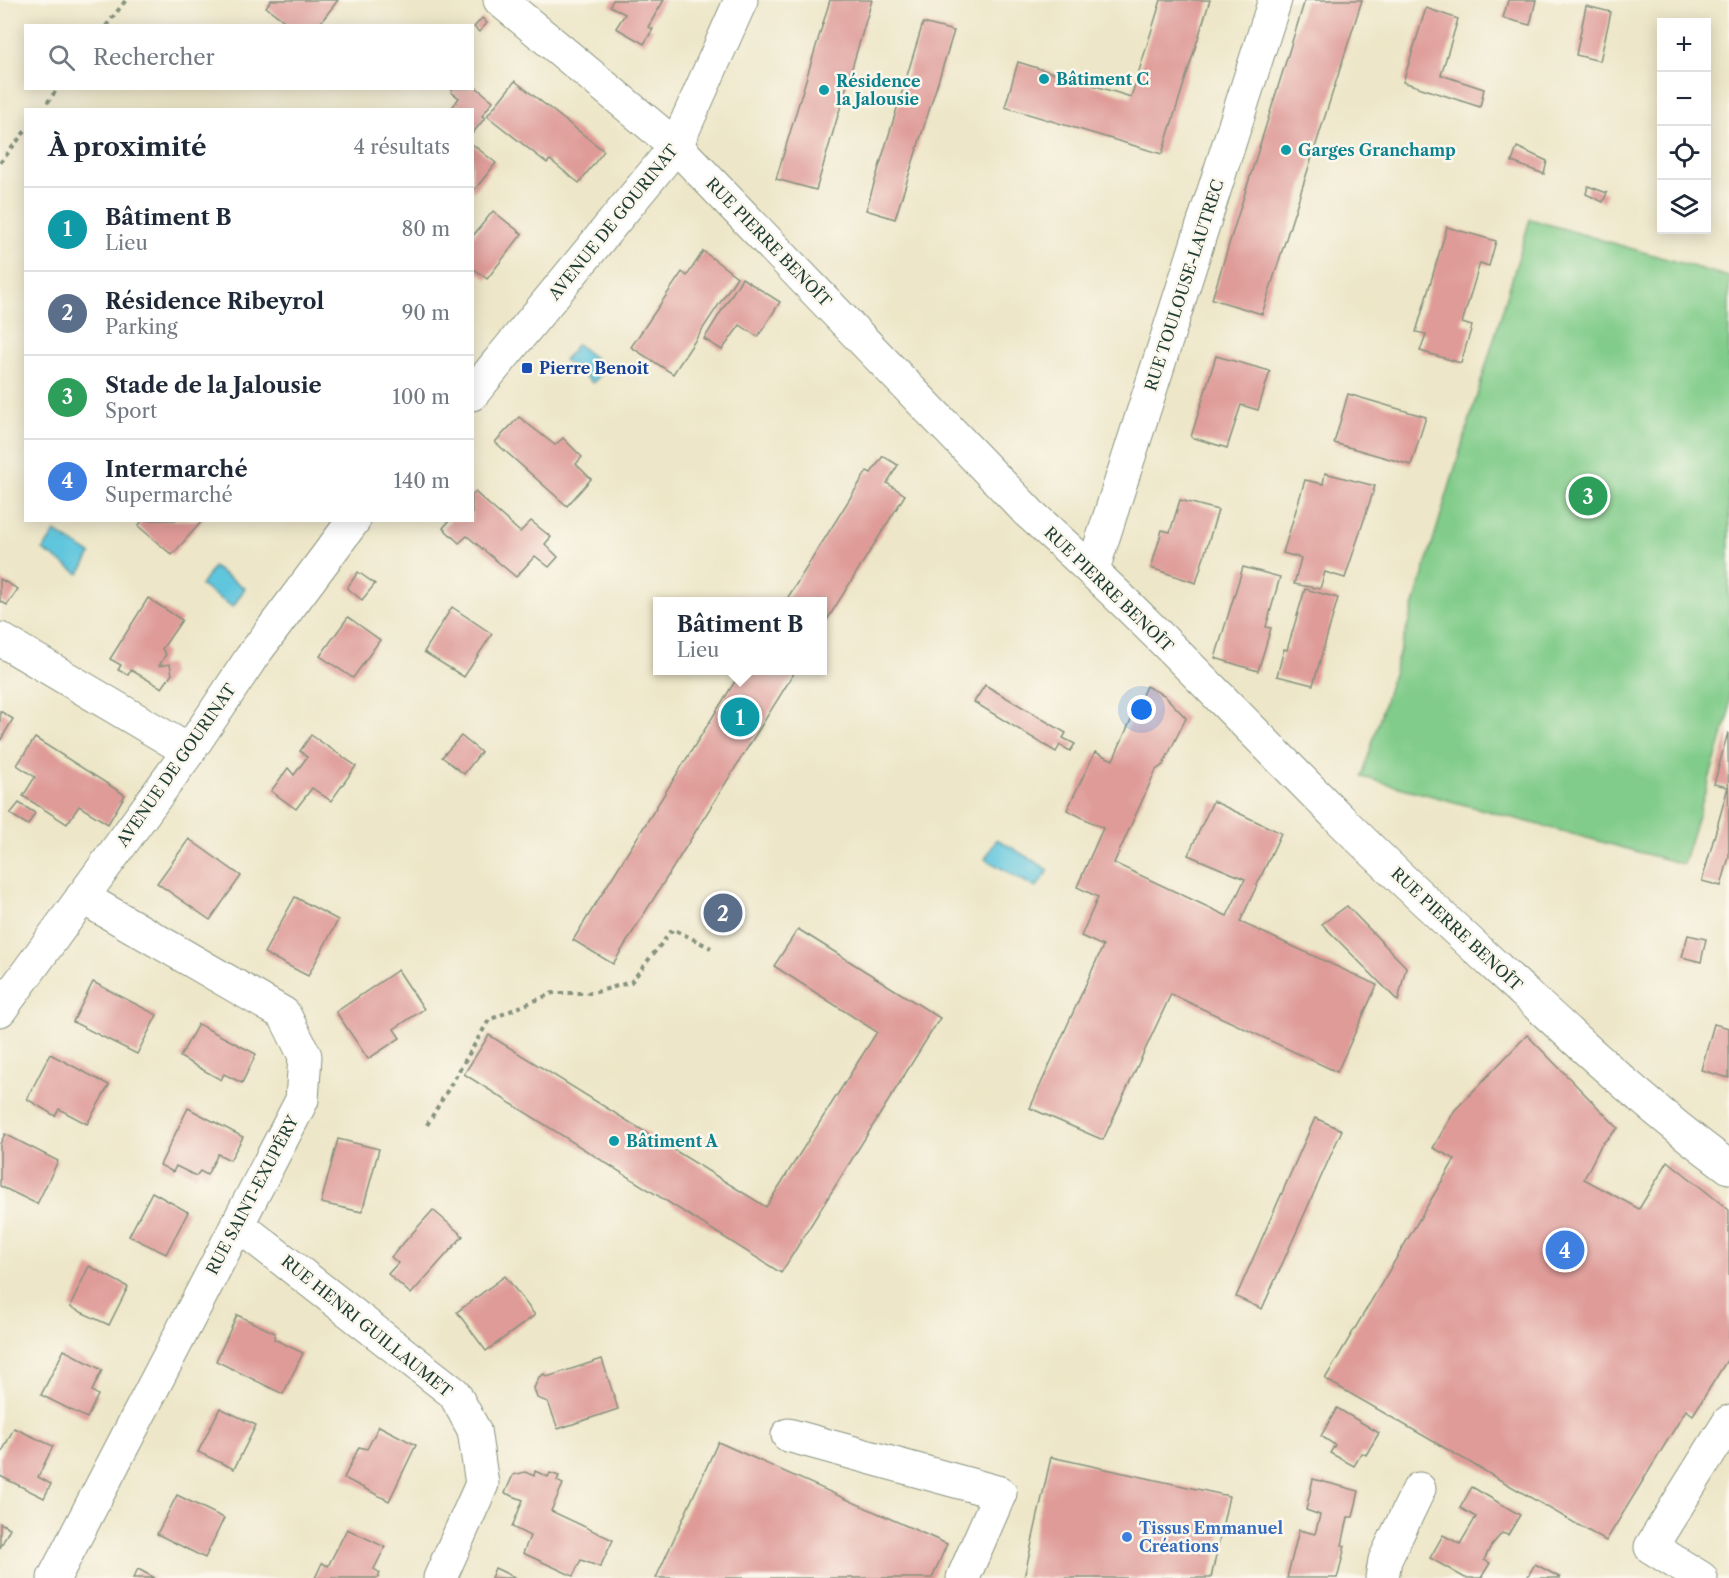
<!DOCTYPE html>
<html lang="fr">
<head>
<meta charset="utf-8">
<style>
  body { margin:0; font-family:"Libre Caslon Text",serif; background:#f6f6f7; color:#1f2937 }
  .controls { position:absolute; right:18px; top:18px; display:grid; overflow:hidden; border-radius:0px; box-shadow:0 3px 15px #0003 }
  .controls button { width:54px; height:54px; display:grid; place-items:center; padding:0; border:0; border-bottom:2px solid #e0e1e3; background:#fff; color:#1f2937; font:30px sans-serif }
  .you { position:absolute; left:1142px; top:710px; width:21px; height:21px; margin:-15px; border:4px solid #fff; border-radius:50%; background:#1a73e8; box-shadow:0 0 0 9px #1a73e833 }
  .badge { display:grid; place-items:center; width:39px; height:39px; border-radius:50%; background:#7c3aed; color:#fff; font-size:20px; font-weight:700 }
  .pin { position:absolute; translate:-50% -50%; border:3px solid #fff; box-shadow:0 2px 6px #0006 }
  .popup { position:absolute; left:653px; top:597px; width:174px; height:78px; box-sizing:border-box; display:grid; place-content:center; border-radius:0px; background:#fff; filter:drop-shadow(0 2px 4px #0005); font-size:20px; white-space:nowrap; color:#747a83 }
  .popup b { font-size:22px; color:#1f2937 }
  .popup::after { content:''; position:absolute; left:50%; top:100%; margin-left:-12px; border:12px solid transparent; border-top-color:#fff }
  .list { margin:0; padding:0; list-style:none }
  h2 { display:flex; justify-content:space-between; align-items:center; height:78px; margin:0; padding:0 24px; font-size:26px }
  h2 small { font-size:20px; font-weight:400; color:#747a83 }
  .list li { display:grid; grid-template-columns:39px 1fr auto; gap:18px; align-items:center; box-sizing:border-box; height:84px; padding:0 24px; border-top:2px solid #e0e1e3 }
  .list b { display:block; font-size:22px; white-space:nowrap }
  .list p { margin:0; font-size:20px; white-space:nowrap; color:#747a83 }
  .list em { font-size:20px; font-style:normal; color:#747a83 }
  .icon { flex:none; width:33px; height:33px; fill:none; stroke:currentColor; stroke-width:2; stroke-linecap:round; stroke-linejoin:round }
  .map { position:relative; flex:none; width:1729px; height:1578px; overflow:hidden }
  .search { position:absolute; background:#fff; box-shadow:0 3px 15px #0003; left:24px; top:24px; width:450px; height:66px; display:flex; align-items:center; gap:15px; box-sizing:border-box; padding:0 21px; border-radius:0px; color:#747a83; font-size:22px }
  .panel { position:absolute; background:#fff; box-shadow:0 3px 15px #0003; left:24px; top:108px; width:450px; height:414px; border-radius:0px }
  .map>svg:first-child { display:block }
</style>
</head>
<body>
<div class="map">
<svg width="1729" height="1578" viewBox="0 0 1729 1578">
  <rect width="100%" height="100%" fill="#fbf7ec"/>
  <filter id="ink" filterUnits="userSpaceOnUse"><feTurbulence type="fractalNoise" baseFrequency=".0167" numOctaves="2"/><feDisplacementMap in="SourceGraphic" scale="12" xChannelSelector="R" yChannelSelector="G"/><feConvolveMatrix kernelMatrix="1 2 1 2 8 2 1 2 1" color-interpolation-filters="sRGB"/></filter>
  <filter id="wash" filterUnits="userSpaceOnUse"><feTurbulence type="fractalNoise" baseFrequency=".008" numOctaves="4" result="noise"/><feDisplacementMap in="SourceGraphic" scale="24" xChannelSelector="R" yChannelSelector="G"/><feGaussianBlur stdDeviation="1.35" result="paint"/><feColorMatrix in="noise" values="0 0 0 0 0 0 0 0 0 0 0 0 0 0 0 0 0 1.4 0 .05"/><feComposite in="paint" operator="in"/></filter>
  <g filter="url(#wash)">
    <rect width="100%" height="100%" fill="#ede6c8"/>
    <polygon fill="#81cc8a" stroke="#50845f" stroke-width="1.5" points="1530,219 1729,277 1729,715 1683,864 1362,777"/>
    <g fill="#60c6dd" stroke="#408288" stroke-width="1.5">
      <polygon points="577,344 607,368 593,383 564,360"/>
      <polygon points="55,532 91,554 79,574 43,550"/>
      <polygon points="213,567 245,588 233,607 201,586"/>
      <polygon points="997,839 1049,870 1036,888 985,859"/>
    </g>
    <g id="blocks">
      <g fill="#df9b98">
        <polygon points="271,0 338,0 318,26 291,26 266,7"/>
        <polygon points="613,0 664,0 648,27 653,29 644,44 616,28 625,14 610,6"/>
        <polygon points="830,0 872,0 816,190 776,179"/>
        <polygon points="1161,0 1210,0 1162,154 1005,107 1018,62 1131,97"/>
        <polygon points="1305,0 1362,0 1262,314 1212,299"/>
        <polygon points="1508,0 1536,0 1530,25 1503,18"/>
        <polygon points="1586,6 1611,12 1600,61 1576,55"/>
        <polygon points="1426,8 1458,19 1441,75 1484,89 1480,107 1403,82"/>
        <polygon points="482,18 487,23 479,32 474,27"/>
        <polygon points="923,23 954,31 895,219 866,210"/>
        <polygon points="515,81 604,151 579,183 550,160 547,163 487,116"/>
        <polygon points="472,84 493,101 482,116 485,118 472,134 472,110 450,110 459,98 451,92 453,88 472,88"/>
        <polygon points="472,144 496,163 472,193"/>
        <polygon points="1517,147 1547,161 1544,174 1512,162"/>
        <polygon points="1588,186 1607,193 1603,202 1586,194"/>
        <polygon points="493,211 522,234 487,279 472,267 472,237"/>
        <polygon points="1447,227 1496,241 1489,266 1480,263 1462,323 1472,326 1461,363 1420,351 1426,334 1416,332"/>
        <polygon points="703,251 737,277 673,374 631,347 682,272 687,276"/>
        <polygon points="742,278 780,302 758,337 740,325 722,350 704,339"/>
        <polygon points="1216,356 1270,371 1258,410 1241,405 1227,448 1191,437"/>
        <polygon points="1348,394 1426,417 1411,465 1334,443"/>
        <polygon points="519,417 555,445 563,438 582,457 576,464 591,479 567,506 495,442"/>
        <polygon points="883,456 898,465 887,483 905,495 822,628 822,602 785,602 867,471 871,473"/>
        <polygon points="1325,473 1375,486 1345,578 1325,572 1320,589 1294,584 1301,558 1283,553 1305,480 1323,484"/>
        <polygon points="475,492 520,532 531,521 551,537 545,544 558,557 549,567 535,556 516,577 467,536 459,543 443,528 450,520 472,520 472,495"/>
        <polygon points="1180,500 1218,510 1196,583 1151,568 1162,530 1170,532"/>
        <polygon points="143,520 203,520 172,555 138,526"/>
        <polygon points="1243,567 1280,577 1266,627 1271,628 1258,671 1215,658"/>
        <polygon points="358,572 375,584 362,600 347,588"/>
        <polygon points="0,579 18,589 7,605 0,601"/>
        <polygon points="1305,589 1338,598 1313,685 1277,676 1284,649 1287,650"/>
        <polygon points="148,598 182,620 162,649 166,654 159,666 170,664 172,674 162,688 131,670 128,675 118,670 121,665 110,659"/>
        <polygon points="452,607 492,634 464,677 424,652"/>
        <polygon points="348,617 380,640 353,678 320,656"/>
        <polygon points="742,670 796,670 613,964 573,940"/>
        <polygon points="985,685 1066,733 1063,738 1075,744 1070,751 1060,745 1056,752 974,702"/>
        <polygon points="1146,686 1164,695 1186,718 1163,765 1156,770 1114,863 1227,916 1245,879 1188,855 1213,801 1281,833 1240,922 1377,985 1337,1072 1171,994 1103,1140 1030,1108 1103,946 1081,936 1098,897 1077,887 1103,828 1067,810 1095,752 1113,760"/>
        <polygon points="0,711 13,719 0,741"/>
        <polygon points="1728,732 1729,857 1721,886 1702,881 1728,787 1714,784"/>
        <polygon points="311,735 356,766 331,801 312,788 296,809 271,791 288,768 294,775 307,757 300,751"/>
        <polygon points="461,736 481,752 464,774 442,757"/>
        <polygon points="35,738 125,795 108,824 79,806 67,824 23,796 35,777 17,765"/>
        <polygon points="19,803 35,813 28,825 10,814"/>
        <polygon points="189,839 241,876 210,920 157,883"/>
        <polygon points="295,897 338,920 308,976 264,953"/>
        <polygon points="1347,906 1406,967 1398,1001 1322,924"/>
        <polygon points="798,929 940,1018 781,1273 464,1074 489,1035 766,1207 877,1032 774,966"/>
        <polygon points="1688,935 1706,939 1701,962 1682,957"/>
        <polygon points="398,970 424,1009 394,1029 400,1038 368,1059 336,1012"/>
        <polygon points="93,982 157,1015 137,1054 73,1022"/>
        <polygon points="198,1024 256,1054 242,1083 224,1074 221,1080 180,1057"/>
        <polygon points="1714,1024 1729,1028 1729,1078 1701,1070"/>
        <polygon points="1527,1035 1618,1128 1601,1145 1584,1179 1639,1209 1668,1161 1729,1210 1729,1357 1693,1415 1686,1410 1606,1541 1325,1379 1455,1159 1433,1148 1455,1110"/>
        <polygon points="50,1054 109,1085 87,1124 59,1109 55,1116 27,1099"/>
        <polygon points="188,1108 243,1137 230,1160 218,1154 207,1175 200,1171 196,1176 176,1166 173,1172 160,1165"/>
        <polygon points="1315,1118 1342,1130 1262,1309 1236,1297"/>
        <polygon points="5,1134 58,1161 37,1204 0,1186 0,1144"/>
        <polygon points="338,1139 379,1149 362,1212 321,1203"/>
        <polygon points="152,1192 188,1212 166,1254 129,1236"/>
        <polygon points="433,1210 463,1236 411,1294 388,1274 398,1263 391,1257"/>
        <polygon points="89,1266 128,1287 109,1325 70,1307"/>
        <polygon points="505,1276 535,1315 486,1351 457,1312"/>
        <polygon points="237,1315 275,1333 274,1339 303,1353 283,1394 216,1361"/>
        <polygon points="64,1350 102,1370 92,1391 98,1395 87,1418 41,1395"/>
        <polygon points="602,1359 618,1409 558,1429 548,1402 537,1398 534,1388 539,1377 544,1374 547,1377"/>
        <polygon points="220,1408 256,1425 234,1469 198,1452"/>
        <polygon points="1337,1408 1379,1433 1366,1455 1362,1453 1354,1466 1330,1453 1335,1445 1321,1436"/>
        <polygon points="379,1426 416,1445 389,1501 344,1478 359,1447 367,1449"/>
        <polygon points="14,1428 53,1446 38,1477 51,1484 44,1498 0,1476 0,1456"/>
        <polygon points="718,1442 947,1544 932,1578 656,1578"/>
        <polygon points="1051,1457 1229,1496 1211,1578 1024,1578"/>
        <polygon points="535,1471 548,1477 550,1473 559,1476 557,1481 563,1484 551,1511 613,1540 600,1567 581,1560 573,1576 523,1553 530,1536 512,1527 523,1500 505,1493 513,1475 525,1472 534,1476"/>
        <polygon points="1313,1479 1359,1491 1353,1517 1348,1517 1342,1545 1345,1546 1339,1572 1337,1578 1287,1578 1299,1530 1315,1534 1318,1523 1320,1515 1306,1510"/>
        <polygon points="1472,1487 1520,1515 1508,1535 1502,1533 1491,1546 1484,1560 1490,1563 1481,1578 1465,1578 1430,1558 1443,1535 1460,1544 1476,1517 1460,1508"/>
        <polygon points="177,1495 224,1518 205,1558 157,1534"/>
        <polygon points="0,1523 10,1528 0,1548"/>
        <polygon points="347,1529 385,1547 374,1569 380,1573 378,1578 315,1578 322,1563 328,1566"/>
        <polygon points="1535,1564 1561,1578 1527,1578"/>
        <polygon points="495,1568 516,1578 491,1578"/>
        <polygon points="138,1569 155,1578 133,1578"/>
      </g>
    </g>
  </g>
  <g filter="url(#ink)">
    <use href="#blocks" fill-opacity="0" stroke="#86927e" stroke-width="1.5"/>
    <g fill="none" stroke-linecap="round" stroke-linejoin="round">
      <g stroke="#86927e" stroke-width="35">
        <g id="minor">
          <path d="M500,0l176,146 354,368c109,97 209,204 312,307 60,60 123,117 186,175 64,59 130,119 201,171"/>
          <polyline points="472,394 676,146 741,0"/>
          <polyline points="1093,569 1275,0"/>
          <polyline points="0,639 189,751"/>
          <polyline points="0,1010 189,751 251,658 354,520"/>
          <polyline points="237,1224 454,1393 474,1430 482,1484 440,1578"/>
          <polyline points="788,1435 1000,1493 963,1578"/>
          <polyline points="54,1578 302,1100 305,1056 284,1014 82,897"/>
          <polyline points="1382,1578 1385,1560 1419,1489"/>
          <polyline points="1701,1578 1651,1547 1729,1422"/>
        </g>
      </g>
      <g stroke="#86927e" stroke-width="4" stroke-dasharray="4.5 4.5" stroke-linecap="butt">
        <polyline points="106,26 126,0"/>
        <polyline points="42,110 58,88"/>
        <polyline points="0,163 26,130"/>
        <polyline points="427,1125 489,1020 553,993 593,993 631,982 673,929 711,948"/>
      </g>
      <use href="#minor" stroke="#fff" stroke-width="33"/>
    </g>
  </g>
  <g fill="#0f9aa8" stroke="#fbf7ec" stroke-width="2">
    <circle cx="1044" cy="79" r="6"/>
    <circle cx="824" cy="90" r="6"/>
    <circle cx="1286" cy="150" r="6"/>
    <circle cx="614" cy="1141" r="6"/>
  </g>
  <rect fill="#1a4fb4" stroke="#fbf7ec" stroke-width="2" x="521" y="362" width="12" height="12" rx="3"/>
  <circle fill="#3f7fe0" stroke="#fbf7ec" stroke-width="2" cx="1127" cy="1537" r="6"/>
  <g text-anchor="middle" stroke-width="5" stroke-linejoin="round" paint-order="stroke">
    <g font-size="16" font-weight="bold" fill="#0d838f" stroke="#fbf7ec" text-anchor="start">
      <text x="1056" y="85">Bâtiment C</text>
      <text x="836" y="87">Résidence<tspan x="836" dy="18">la Jalousie</tspan></text>
      <text x="1298" y="156">Garges Granchamp</text>
      <text x="626" y="1147">Bâtiment A</text>
    </g>
    <g font-size="16" fill="#1f3d34" stroke="#fbf7ec">
      <text transform="translate(613 222) rotate(-51)" y="6">AVENUE DE GOURINAT</text>
      <text transform="translate(769 242) rotate(46)" y="6">RUE PIERRE BENOÎT</text>
      <text transform="translate(1184 285) rotate(-72)" y="6">RUE TOULOUSE-LAUTREC</text>
      <text transform="translate(1109 589) rotate(44)" y="6">RUE PIERRE BENOÎT</text>
      <text transform="translate(176 765) rotate(-55)" y="6">AVENUE DE GOURINAT</text>
      <text transform="translate(1457 929) rotate(43)" y="6">RUE PIERRE BENOÎT</text>
      <text transform="translate(252 1195) rotate(-62)" y="6">RUE SAINT-EXUPÉRY</text>
      <text transform="translate(367 1326) rotate(39)" y="6">RUE HENRI GUILLAUMET</text>
    </g>
    <g font-size="16" font-weight="bold" fill="#164399" stroke="#fbf7ec" text-anchor="start">
      <text x="539" y="374">Pierre Benoit</text>
    </g>
    <g font-size="16" font-weight="bold" fill="#366cbe" stroke="#fbf7ec" text-anchor="start">
      <text x="1139" y="1534">Tissus Emmanuel<tspan x="1139" dy="18">Créations</tspan></text>
    </g>
  </g>
</svg>
<div class="controls">
<button>+</button>
<button>−</button>
<button><svg class="icon" aria-label="locate" viewBox="0 0 24 24"><circle cx="12" cy="12" r="6"/><path d="M12 2v4M12 18v4M2 12h4M18 12h4"/></svg></button>
<button><svg class="icon" aria-label="layers" viewBox="0 0 24 24"><path d="M12 4l9 5-9 5-9-5zM3 14l9 5 9-5"/></svg></button>
</div>
<div class="you"></div>
<div class="pin badge" style="left:740px;top:717px;background:#0f9aa8">1</div>
<div class="popup"><b>Bâtiment B</b>Lieu</div>
<div class="pin badge" style="left:723px;top:913px;background:#5c6f8a">2</div>
<div class="pin badge" style="left:1588px;top:496px;background:#2e9e5b">3</div>
<div class="pin badge" style="left:1565px;top:1250px;background:#3f7fe0">4</div>
<div class="search"><svg class="icon" aria-label="search" viewBox="0 0 24 24"><circle cx="10" cy="10" r="6"/><path d="M15 15l6 6"/></svg>Rechercher</div>
<section class="panel">
<h2>À proximité<small>4 résultats</small></h2>
<ul class="list">
<li><span class="badge" style="background:#0f9aa8">1</span><div><b>Bâtiment B</b><p>Lieu</p></div><em>80 m</em></li>
<li><span class="badge" style="background:#5c6f8a">2</span><div><b>Résidence Ribeyrol</b><p>Parking</p></div><em>90 m</em></li>
<li><span class="badge" style="background:#2e9e5b">3</span><div><b>Stade de la Jalousie</b><p>Sport</p></div><em>100 m</em></li>
<li><span class="badge" style="background:#3f7fe0">4</span><div><b>Intermarché</b><p>Supermarché</p></div><em>140 m</em></li>
</ul>
</section>
</div>
</body>
</html>
